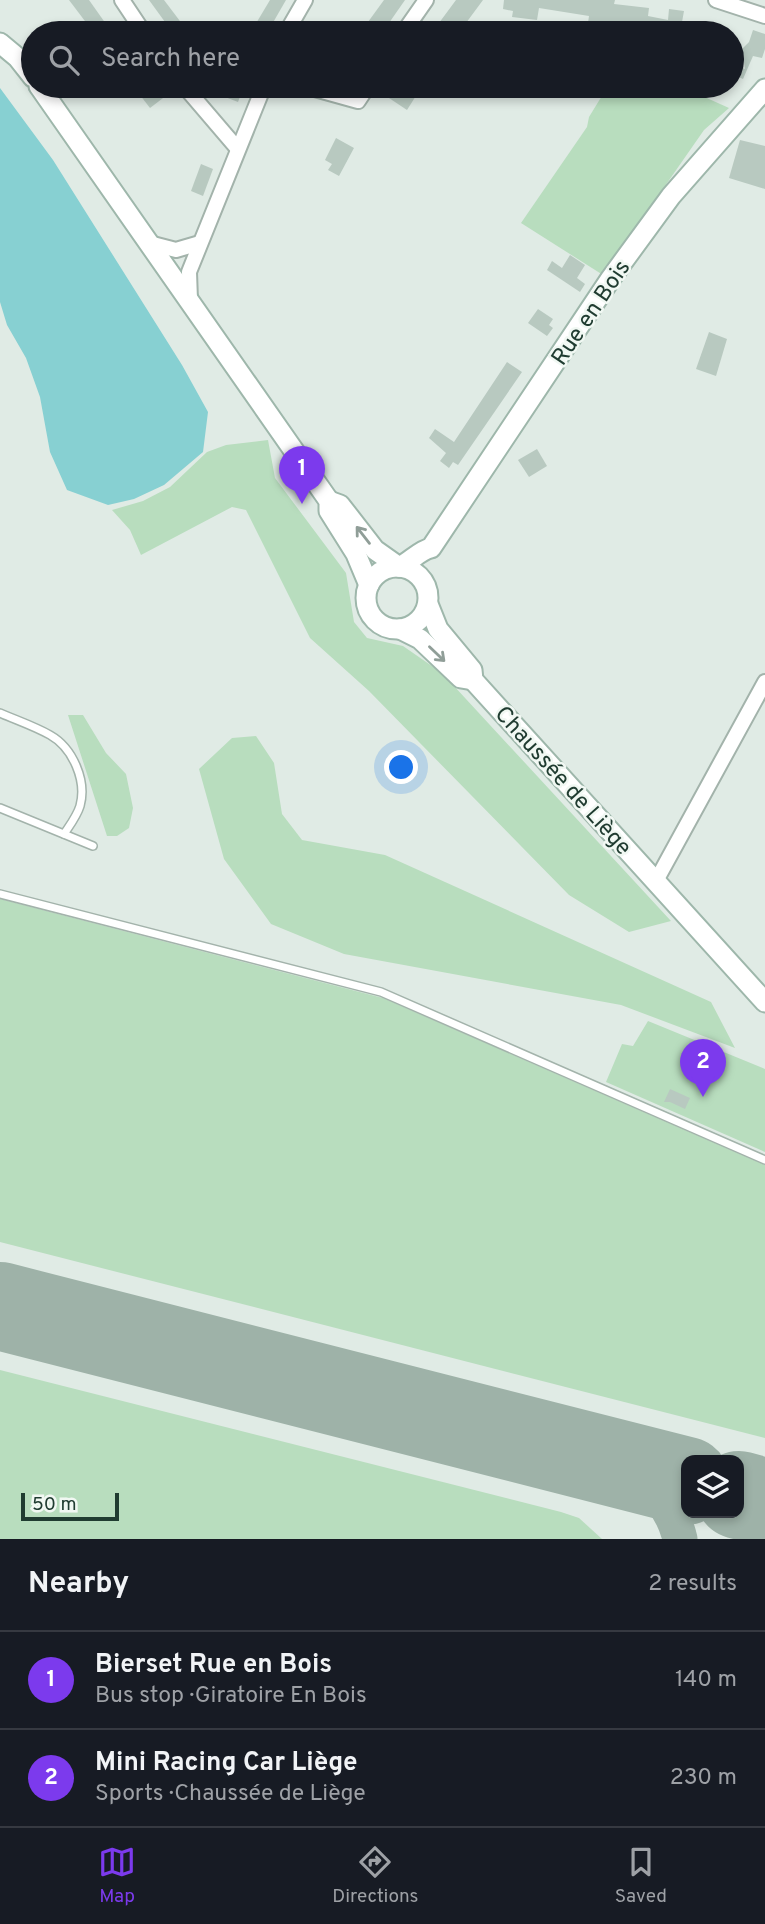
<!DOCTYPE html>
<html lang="en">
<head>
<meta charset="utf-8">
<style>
  body { margin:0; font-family:Overpass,sans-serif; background:#20242c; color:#f1f3f6 }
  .controls { position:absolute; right:21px; bottom:21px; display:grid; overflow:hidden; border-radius:14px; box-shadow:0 4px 10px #0003 }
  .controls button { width:63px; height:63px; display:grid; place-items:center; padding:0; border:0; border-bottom:2px solid #363941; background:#171b24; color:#f1f3f6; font:35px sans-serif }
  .scale { position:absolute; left:21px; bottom:18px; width:98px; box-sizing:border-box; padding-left:7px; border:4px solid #203c31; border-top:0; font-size:19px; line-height:24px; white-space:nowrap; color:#203c31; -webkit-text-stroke:5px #f1f8f3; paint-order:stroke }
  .you { position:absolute; left:402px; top:768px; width:24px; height:24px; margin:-18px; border:5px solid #fff; border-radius:50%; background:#1a73e8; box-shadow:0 0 0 10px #1a73e833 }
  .badge { display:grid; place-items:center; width:46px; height:46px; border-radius:50%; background:#7c3aed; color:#fff; font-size:23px; font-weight:700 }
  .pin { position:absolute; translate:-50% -58px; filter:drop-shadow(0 2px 4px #0008) }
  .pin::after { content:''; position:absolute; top:37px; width:24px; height:21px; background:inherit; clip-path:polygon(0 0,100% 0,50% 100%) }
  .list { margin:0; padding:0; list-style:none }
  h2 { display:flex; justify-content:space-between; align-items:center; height:91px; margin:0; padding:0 28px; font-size:30px }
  h2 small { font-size:23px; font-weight:400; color:#9ea1a6 }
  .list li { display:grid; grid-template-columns:46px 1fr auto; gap:21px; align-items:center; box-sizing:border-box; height:98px; padding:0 28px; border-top:2px solid #363941 }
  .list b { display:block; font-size:26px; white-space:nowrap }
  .list p { margin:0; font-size:23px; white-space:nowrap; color:#9ea1a6 }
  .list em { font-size:23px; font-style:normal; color:#9ea1a6 }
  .icon { flex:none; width:38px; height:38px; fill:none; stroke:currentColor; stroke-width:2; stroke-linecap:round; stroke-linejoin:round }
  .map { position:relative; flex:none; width:765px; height:1539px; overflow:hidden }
  .search { position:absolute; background:#171b24; box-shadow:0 4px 10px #0003; left:21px; right:21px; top:21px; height:77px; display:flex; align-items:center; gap:18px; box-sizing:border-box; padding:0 24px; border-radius:38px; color:#9ea1a6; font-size:26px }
  .sheet { height:287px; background:#171b24 }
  nav { display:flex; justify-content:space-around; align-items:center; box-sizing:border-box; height:98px; border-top:2px solid #363941; background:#171b24; font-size:19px; color:#9ea1a6 }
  nav a { display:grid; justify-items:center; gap:4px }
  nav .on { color:#7c3aed }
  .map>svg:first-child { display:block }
</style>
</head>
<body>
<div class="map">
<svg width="765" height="1539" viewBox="0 0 765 1539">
  <rect width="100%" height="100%" fill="#e0ebe5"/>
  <g fill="#b8ddbe">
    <polygon points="608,86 680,86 729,108 704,130 603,275 521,223 587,127 589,117"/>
    <polygon points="268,440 275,478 346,573 354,622 367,638 403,646 442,673 671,921 629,932 569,895 369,691 310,638 246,510 232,507 141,555 130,530 112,510 143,501 170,487 207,452 226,445"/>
    <polygon points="68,715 83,715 106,753 126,774 133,808 129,828 117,836 107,836"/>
    <polygon points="256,736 274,763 282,814 302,840 385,855 711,1002 735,1048 621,1005 344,954 271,924 224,859 199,769 232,738"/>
    <polygon points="0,899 383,998 765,1165 765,1438 0,1242"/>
    <polygon points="648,1021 765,1069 765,1152 606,1082 622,1044 633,1046"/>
    <polygon points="0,1370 561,1512 579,1518 602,1539 0,1539"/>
  </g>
  <polygon fill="#87d0d2" points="0,88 53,160 182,365 208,412 203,452 164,485 134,499 108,505 67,490 50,452 40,397 26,358 7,325 0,302"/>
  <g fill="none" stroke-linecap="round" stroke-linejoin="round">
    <path stroke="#9eb2a8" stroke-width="35" d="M496,1431l122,35c31,14 54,39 62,73"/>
    <g stroke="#9eb2a8" stroke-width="88">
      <polyline points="0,1306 686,1481"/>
      <polyline points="739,1495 750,1498"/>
    </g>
  </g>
  <g fill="#b8c9c0">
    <polygon points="69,0 89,0 106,24 94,33"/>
    <polygon points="149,0 164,0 189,33 173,33"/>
    <polygon points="270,0 286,0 267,33 259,33 252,30"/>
    <polygon points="384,0 405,0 382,33 360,33"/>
    <polygon points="456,0 483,0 466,23 470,26 466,33 432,33 433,31 431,30 436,21 439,23"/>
    <polygon points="504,0 615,0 614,4 649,8 648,16 668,20 669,9 684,11 680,33 661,33 661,30 639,26 638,33 620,33 621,29 588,23 589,16 539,8 537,20 512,17 513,11 503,9"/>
    <polygon points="753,30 765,34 765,49 762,58 753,56 743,79 732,74 732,63 745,69 742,49 749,42"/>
    <polygon points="133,86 160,86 167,95 150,108"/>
    <polygon points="229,86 244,86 238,102 225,97"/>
    <polygon points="393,86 412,86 419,91 407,110 386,96"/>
    <polygon points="336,138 354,148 339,176 328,170 332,164 325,160"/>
    <polygon points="740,140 765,146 765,189 729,178"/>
    <polygon points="201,164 213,169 203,196 191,191"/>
    <polygon points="570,255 585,265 577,278 585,284 580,292 547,270 552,261 562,268"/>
    <polygon points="538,309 553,319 549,325 553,328 547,336 528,323"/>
    <polygon points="709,332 727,339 716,376 696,369"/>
    <polygon points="507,362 522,372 458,465 453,462 449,468 440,461 446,453 429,438 435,429 454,442"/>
    <polygon points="537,449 547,466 529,477 518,460"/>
    <polygon points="670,1089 690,1098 685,1109 670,1102 664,1102"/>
  </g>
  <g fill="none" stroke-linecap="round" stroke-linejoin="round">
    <g stroke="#a3b3ab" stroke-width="10">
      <g id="lane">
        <path d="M0,713c16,7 34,13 50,22 23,13 37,46 30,71 -3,10 -10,19 -16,28"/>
        <polyline points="0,808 93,846"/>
        <polyline points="0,894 381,992 765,1160"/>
      </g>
    </g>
    <g stroke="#a3b3ab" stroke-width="18">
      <g id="street">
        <polyline points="122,0 144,33"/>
        <polyline points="716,0 765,16"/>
        <polyline points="286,33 305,0"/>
        <polyline points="403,33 426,0"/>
        <polyline points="184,86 237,148"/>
        <polyline points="304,86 358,101 368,86"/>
        <polyline points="149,243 176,250 200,243"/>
        <polyline points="190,300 189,272 264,86"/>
        <polyline points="656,881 765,682"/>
      </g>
    </g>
    <g stroke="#9eb7ab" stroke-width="23">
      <g id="secondary">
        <polyline points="0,43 18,58 33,77"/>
        <polyline points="39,86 329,501 329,511 356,554 369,585"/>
        <polyline points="329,501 340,505 375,550 399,567"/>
        <path d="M399,567c11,-5 21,-17 32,-19l180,-270 60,-82 94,-107"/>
        <circle cx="397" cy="598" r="31"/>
        <polyline points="428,604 438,629 472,670 473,680 765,1002"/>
        <polyline points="400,629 420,639 461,678 473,680"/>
      </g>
    </g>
    <use href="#lane" stroke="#fff" stroke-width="7"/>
    <use href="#street" stroke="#fff" stroke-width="14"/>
    <use href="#secondary" stroke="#fff" stroke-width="19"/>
  </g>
  <defs><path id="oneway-shaft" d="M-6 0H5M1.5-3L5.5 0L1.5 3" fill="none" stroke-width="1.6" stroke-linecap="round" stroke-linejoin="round" transform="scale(1.75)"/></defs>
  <g stroke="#909e98">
    <use href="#oneway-shaft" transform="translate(363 535) rotate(-128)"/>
    <use href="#oneway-shaft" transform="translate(437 654) rotate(44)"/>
  </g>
  <g text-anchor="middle" stroke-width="5" stroke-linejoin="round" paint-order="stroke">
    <g font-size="23" fill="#203c31" stroke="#f1f8f3">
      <text transform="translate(590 312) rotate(-56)" y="8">Rue en Bois</text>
      <text transform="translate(564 780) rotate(48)" y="8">Chaussée de Liège</text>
    </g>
  </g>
</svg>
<div class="controls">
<button><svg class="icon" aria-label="layers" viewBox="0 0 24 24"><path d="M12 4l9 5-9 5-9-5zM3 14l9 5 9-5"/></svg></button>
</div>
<div class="scale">50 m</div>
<div class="you"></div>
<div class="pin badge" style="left:302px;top:504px">1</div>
<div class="pin badge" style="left:703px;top:1097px">2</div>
<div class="search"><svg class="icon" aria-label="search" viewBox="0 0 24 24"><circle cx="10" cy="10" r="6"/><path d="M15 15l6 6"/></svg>Search here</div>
</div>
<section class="sheet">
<h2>Nearby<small>2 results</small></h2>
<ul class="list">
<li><span class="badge">1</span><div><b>Bierset Rue en Bois</b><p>Bus stop · Giratoire En Bois</p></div><em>140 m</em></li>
<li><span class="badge">2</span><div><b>Mini Racing Car Liège</b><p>Sports · Chaussée de Liège</p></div><em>230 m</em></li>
</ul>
</section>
<nav>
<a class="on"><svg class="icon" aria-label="map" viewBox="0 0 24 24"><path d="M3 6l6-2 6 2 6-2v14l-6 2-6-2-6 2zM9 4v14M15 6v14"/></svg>Map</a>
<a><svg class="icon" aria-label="directions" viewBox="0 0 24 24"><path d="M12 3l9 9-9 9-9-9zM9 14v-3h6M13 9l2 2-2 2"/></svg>Directions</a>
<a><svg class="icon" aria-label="saved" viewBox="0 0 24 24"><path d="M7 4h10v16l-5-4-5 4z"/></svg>Saved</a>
</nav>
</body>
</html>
